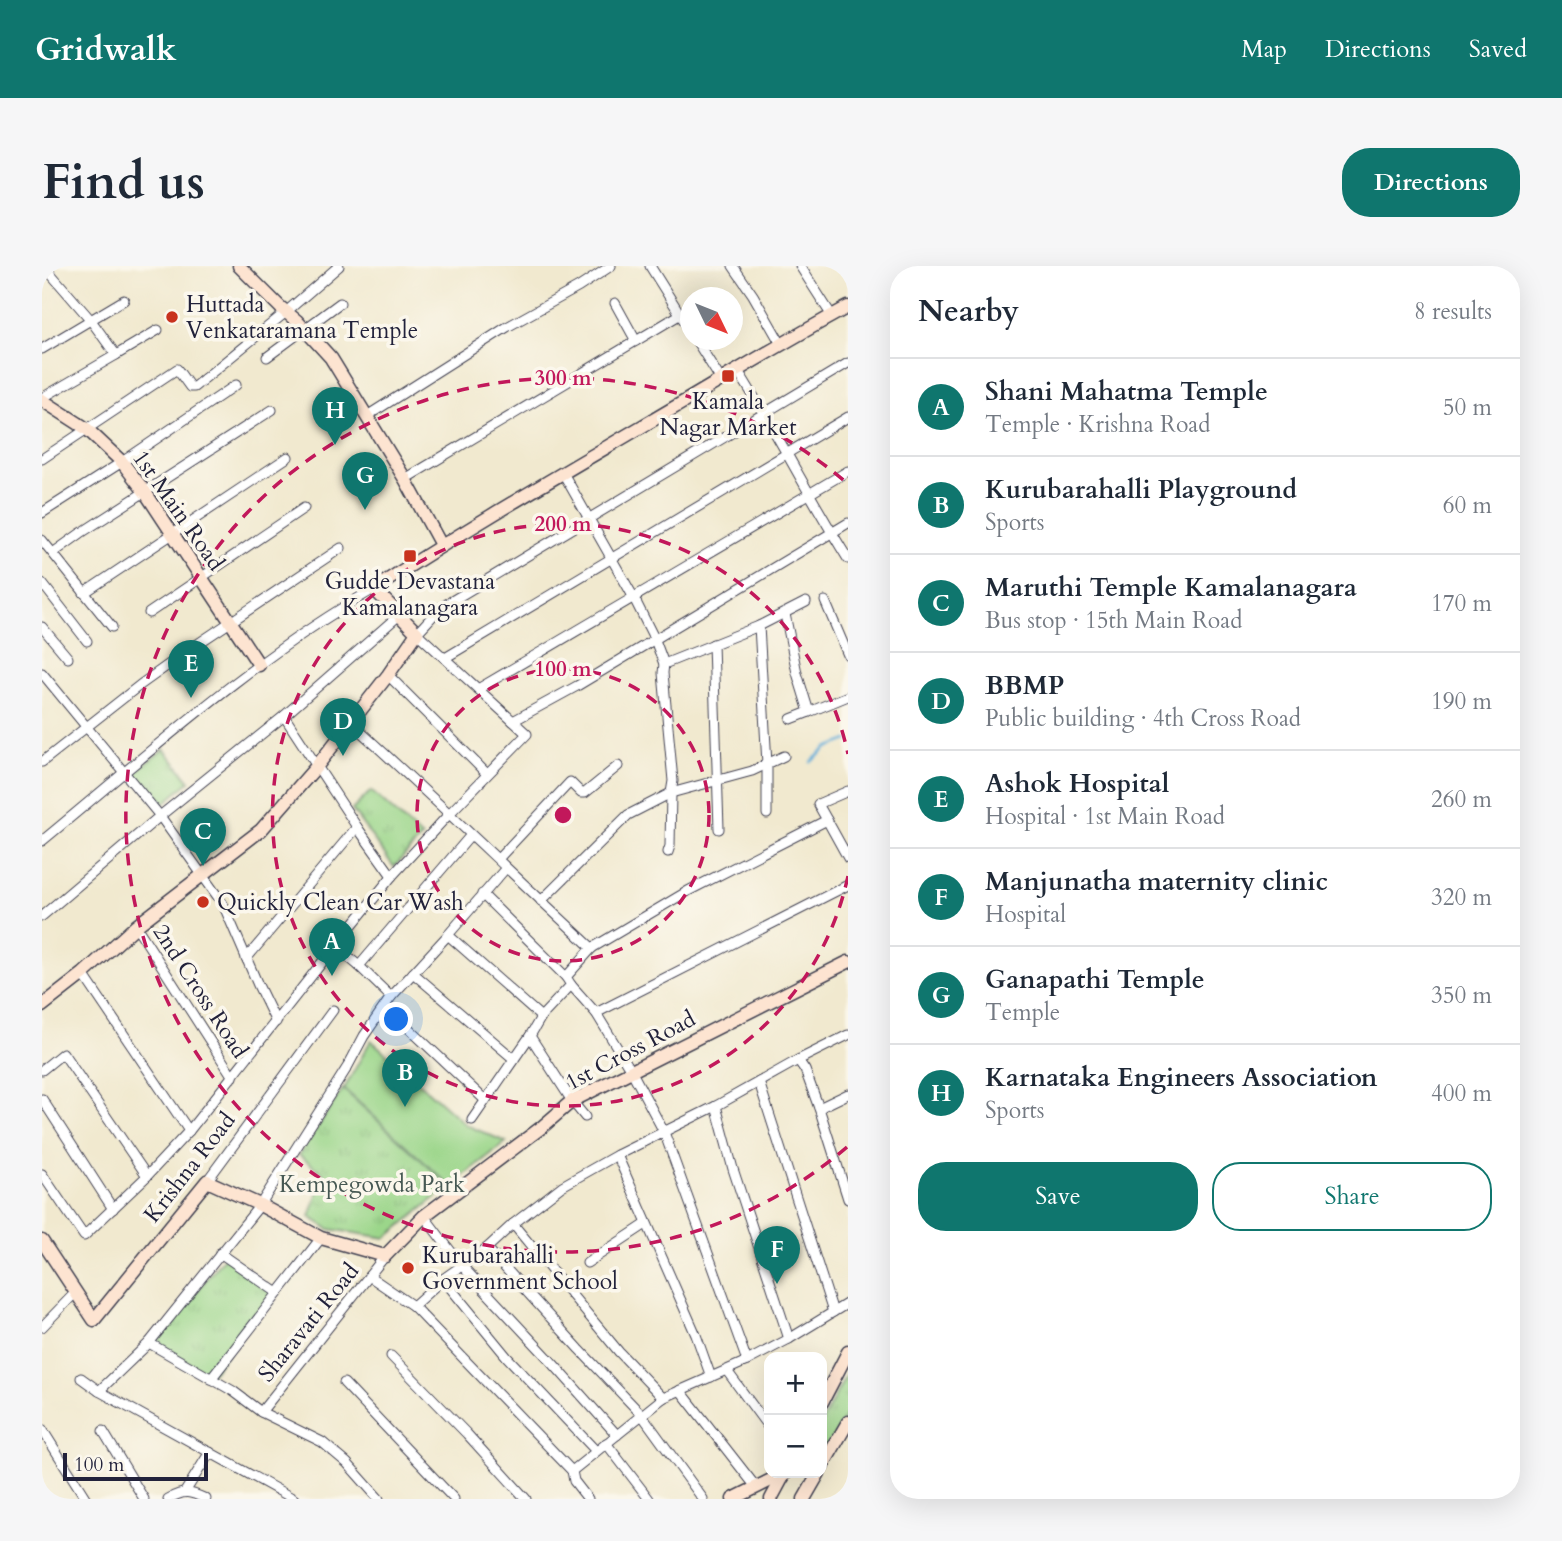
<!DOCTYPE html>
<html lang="en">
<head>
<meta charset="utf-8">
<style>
  body { margin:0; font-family:Cardo,serif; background:#f6f6f7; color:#1f2937 }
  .controls { position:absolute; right:21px; bottom:21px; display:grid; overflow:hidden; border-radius:14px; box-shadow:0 7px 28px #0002 }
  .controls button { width:63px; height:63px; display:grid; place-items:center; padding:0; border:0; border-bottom:2px solid #e0e1e3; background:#fff; color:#1f2937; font:35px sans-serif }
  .compass { position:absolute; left:638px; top:21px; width:63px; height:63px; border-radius:50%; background:#fff; box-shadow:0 7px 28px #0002; rotate:133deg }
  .scale { position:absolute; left:21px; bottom:18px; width:145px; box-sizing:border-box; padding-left:7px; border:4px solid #22223b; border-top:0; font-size:19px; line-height:24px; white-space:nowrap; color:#22223b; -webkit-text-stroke:5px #fbf7ec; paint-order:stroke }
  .you { position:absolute; left:355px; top:754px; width:24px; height:24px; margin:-18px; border:5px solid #fff; border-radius:50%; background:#1a73e8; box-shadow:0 0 0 10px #1a73e833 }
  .badge { display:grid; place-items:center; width:46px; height:46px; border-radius:50%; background:#0f766e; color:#fff; font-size:23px; font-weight:700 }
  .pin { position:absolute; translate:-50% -58px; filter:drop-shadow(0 2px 4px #0008) }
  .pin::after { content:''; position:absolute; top:37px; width:24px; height:21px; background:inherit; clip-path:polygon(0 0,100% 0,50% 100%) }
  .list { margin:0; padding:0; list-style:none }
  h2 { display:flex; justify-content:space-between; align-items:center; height:91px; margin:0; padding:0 28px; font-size:30px }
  h2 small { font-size:23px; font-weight:400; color:#747a83 }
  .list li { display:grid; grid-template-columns:46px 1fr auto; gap:21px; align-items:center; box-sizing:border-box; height:98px; padding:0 28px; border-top:2px solid #e0e1e3 }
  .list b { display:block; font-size:26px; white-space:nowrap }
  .list p { margin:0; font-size:23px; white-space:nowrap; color:#747a83 }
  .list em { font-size:23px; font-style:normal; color:#747a83 }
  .actions { display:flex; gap:14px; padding:21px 28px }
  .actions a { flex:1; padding:16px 0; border:2px solid #0f766e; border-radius:28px; text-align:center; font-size:24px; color:#0f766e }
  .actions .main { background:#0f766e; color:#fff }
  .map { position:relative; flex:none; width:806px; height:1233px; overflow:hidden; border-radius:28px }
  header { display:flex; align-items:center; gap:42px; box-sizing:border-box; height:98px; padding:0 35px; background:#0f766e; color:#fff }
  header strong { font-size:33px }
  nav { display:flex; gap:38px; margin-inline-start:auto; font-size:24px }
  .intro { display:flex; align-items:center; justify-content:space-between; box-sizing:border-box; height:168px; padding:0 42px }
  h1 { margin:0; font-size:49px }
  .button { padding:18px 32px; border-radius:28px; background:#0f766e; color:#fff; font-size:24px; font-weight:700 }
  main { display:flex; gap:42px; padding:0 42px }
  aside { flex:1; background:#fff; border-radius:28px; box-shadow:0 7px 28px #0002 }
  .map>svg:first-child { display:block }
</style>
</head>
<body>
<header>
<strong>Gridwalk</strong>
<nav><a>Map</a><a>Directions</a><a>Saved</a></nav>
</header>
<div class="intro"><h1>Find us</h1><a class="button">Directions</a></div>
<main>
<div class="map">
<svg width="806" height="1233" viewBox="0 0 806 1233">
  <defs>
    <pattern id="park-tufts" width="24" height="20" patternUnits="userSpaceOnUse" patternTransform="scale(1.75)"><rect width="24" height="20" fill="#9bd68a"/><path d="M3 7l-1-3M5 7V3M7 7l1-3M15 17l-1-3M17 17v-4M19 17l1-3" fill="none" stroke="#85b778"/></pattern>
  </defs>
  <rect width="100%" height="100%" fill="#fbf7ec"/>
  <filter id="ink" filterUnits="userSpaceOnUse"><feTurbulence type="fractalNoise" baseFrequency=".0143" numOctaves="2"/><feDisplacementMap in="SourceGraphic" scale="14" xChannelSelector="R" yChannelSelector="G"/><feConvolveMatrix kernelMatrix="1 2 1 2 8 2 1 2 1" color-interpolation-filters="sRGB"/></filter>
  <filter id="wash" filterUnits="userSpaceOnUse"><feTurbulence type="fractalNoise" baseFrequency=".00686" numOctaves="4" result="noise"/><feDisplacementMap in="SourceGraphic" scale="28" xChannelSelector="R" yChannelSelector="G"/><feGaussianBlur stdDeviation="1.57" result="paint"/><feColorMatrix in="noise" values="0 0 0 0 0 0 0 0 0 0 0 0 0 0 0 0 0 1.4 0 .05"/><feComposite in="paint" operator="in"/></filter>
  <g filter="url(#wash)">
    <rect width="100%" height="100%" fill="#f1e9cf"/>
    <polygon fill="#9bd68a" stroke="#5e7c62" stroke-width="2" points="329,774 424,859 464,876 408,920 302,823"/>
    <g fill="url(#park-tufts)" stroke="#5e7c62" stroke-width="2">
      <polygon points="122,483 148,515 119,540 92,507"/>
      <polygon points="329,525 380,571 352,601 310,544"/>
      <polygon points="301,823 408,920 344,972 287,963 268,951 282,908 257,889"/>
      <polygon points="182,991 232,1026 168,1110 113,1077"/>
      <polygon points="806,1105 806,1145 780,1191 780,1155"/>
    </g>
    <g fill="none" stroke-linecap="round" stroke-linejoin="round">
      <polyline stroke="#60aeda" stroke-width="2.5" points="769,496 785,482 806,474"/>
    </g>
  </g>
  <g filter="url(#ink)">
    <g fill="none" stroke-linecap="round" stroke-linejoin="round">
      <g stroke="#414051" stroke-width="11">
        <g id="street">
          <polyline points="608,0 648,64"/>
          <polyline points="691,0 711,29 739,78"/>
          <polyline points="758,0 790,50"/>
          <polyline points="573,37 594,75"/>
          <polyline points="654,74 679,114"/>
          <polyline points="0,83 82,34"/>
          <polyline points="74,89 116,64"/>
          <polyline points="225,91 298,37"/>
          <path d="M696,105c39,61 71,126 110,188"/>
          <polyline points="0,132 74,89 48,53 2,0"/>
          <polyline points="325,150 465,61 537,21 569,0"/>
          <polyline points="0,193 135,103 148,121 152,121 244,46 297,0"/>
          <polyline points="521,207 592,332 613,374 622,398 621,407 631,515 629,527 628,580 626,586"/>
          <polyline points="363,213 639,48"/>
          <polyline points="0,247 80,196 194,119"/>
          <polyline points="0,274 70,361"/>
          <polyline points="11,287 39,267 230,144"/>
          <polyline points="0,317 45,375"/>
          <polyline points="42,327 246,191"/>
          <polyline points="783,335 806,389"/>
          <polyline points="107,347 262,242"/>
          <polyline points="743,348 755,407 767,446 806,430"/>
          <polyline points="717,360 725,498 725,548"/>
          <polyline points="0,361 26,392"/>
          <polyline points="671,378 677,563"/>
          <polyline points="403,392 806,151"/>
          <polyline points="622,398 717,360 764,336"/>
          <polyline points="0,407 118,550 181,638 216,719 234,756"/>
          <polyline points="346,409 445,508"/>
          <polyline points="436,423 806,205"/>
          <polyline points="242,450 315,561 350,610"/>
          <polyline points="749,453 767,446"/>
          <polyline points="471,455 535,420 806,257"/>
          <path d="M308,456c82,74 161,151 242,226l96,-57 139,-71 21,38"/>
          <polyline points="0,496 98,419 154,379 299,282"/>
          <polyline points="785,554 776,538 806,525"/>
          <path d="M0,575c107,-88 211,-183 332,-252"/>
          <polyline points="456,593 528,516 539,527 543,527 576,500"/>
          <polyline points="440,628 524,711"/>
          <polyline points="499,635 586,549 629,527 710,505 742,490"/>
          <polyline points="0,650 118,550 242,450 356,350"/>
          <polyline points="94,660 191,811"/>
          <polyline points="406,669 499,751"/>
          <polyline points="293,680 317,700 349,731"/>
          <polyline points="204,693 315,561"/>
          <polyline points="317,700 429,569"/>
          <polyline points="371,707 472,793"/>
          <polyline points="41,708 147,865"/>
          <polyline points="529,719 554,747 590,806 622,866 705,1095"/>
          <polyline points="343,740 443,834"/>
          <polyline points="554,747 806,619"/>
          <polyline points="488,770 530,835 543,851"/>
          <polyline points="756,794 763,804 777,842 806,933"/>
          <polyline points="0,804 21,787 105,910"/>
          <polyline points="717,816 791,1046"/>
          <polyline points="0,833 71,943"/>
          <polyline points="674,840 691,903 747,1073"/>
          <polyline points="777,842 806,828"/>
          <polyline points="430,854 488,770 499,751 529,719 524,711 550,682"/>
          <polyline points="575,889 654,1069 669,1111"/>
          <polyline points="0,908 42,970 105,910 147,865 293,680 350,610 408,547 485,468 375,367 398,342 806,97"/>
          <polyline points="165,915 291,744"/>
          <polyline points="382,950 420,1000 507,1093 575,1169"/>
          <polyline points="471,958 577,1086 621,1132"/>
          <polyline points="445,982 537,1083 600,1149 661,1233"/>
          <polyline points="178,987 236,1027"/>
          <polyline points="545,997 604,958"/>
          <polyline points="327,1010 371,1040 530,1205 532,1215 546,1233"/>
          <polyline points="401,1013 465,1091 554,1185"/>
          <polyline points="371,1040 401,1013 445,982 471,958 520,920 575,889 674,840 756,794 806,769"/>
          <polyline points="0,1061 33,1027"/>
          <polyline points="107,1077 191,1125 219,1146 280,1176 305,1197 337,1233"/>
          <polyline points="349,1090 425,1168 484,1233"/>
          <polyline points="685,1105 727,1162"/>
          <polyline points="39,1112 57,1125"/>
          <polyline points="169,1113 279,972"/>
          <polyline points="302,1117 412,1233"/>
          <polyline points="638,1124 714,1221"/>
          <polyline points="219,1146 343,990"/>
          <polyline points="0,1163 44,1233"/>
          <polyline points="61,1165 102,1233"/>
          <polyline points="564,1177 607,1233"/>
          <polyline points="530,1205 621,1132 705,1095 747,1073 806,1037"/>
          <polyline points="143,1226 168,1186"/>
          <path d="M126,1233c17,-9 21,-8 38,0"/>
          <polyline points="252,1233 57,1125 107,1077 218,939 306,800 322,770 349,731 406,669 464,602"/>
        </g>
      </g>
      <g stroke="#414051" stroke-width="15">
        <g id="secondary">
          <polyline points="197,0 238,41 255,55 289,92 363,213 399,279"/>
          <polyline points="0,134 45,163 80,196 103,226 217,399"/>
          <path d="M0,740l41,-32 53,-48 125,-96 56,-64 71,-91 29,-42 -43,-44c87,-57 177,-109 267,-162 69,-40 137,-82 207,-120"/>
          <polyline points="0,975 52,1054 165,915 218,939 279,972 343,990 382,950 500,861 530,835 806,696"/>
          <polyline points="780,1136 806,1086"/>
          <polyline points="780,1201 806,1156"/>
          <polyline points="691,1233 731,1213 741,1211"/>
          <polyline points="729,1233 743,1207"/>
          <polyline points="762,1233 777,1207"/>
        </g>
      </g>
      <use href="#street" stroke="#fff" stroke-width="9"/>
      <use href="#secondary" stroke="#fde4d1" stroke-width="12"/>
    </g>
  </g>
  <g fill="none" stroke="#c2185b" stroke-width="3.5" stroke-dasharray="12 9">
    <circle cx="521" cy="549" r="146"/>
    <path d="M806 610A291 291 0 1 1 806 488"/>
    <path d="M805 881A437 437 0 1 1 805 217"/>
  </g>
  <g fill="#c8321e" stroke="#fbf7ec" stroke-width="2.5">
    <circle cx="130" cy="51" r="7"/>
    <rect x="679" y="103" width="14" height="14" rx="3.5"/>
    <rect x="361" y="283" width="14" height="14" rx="3.5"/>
    <circle cx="161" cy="636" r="7"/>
    <circle cx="366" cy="1002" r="7"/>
  </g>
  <g text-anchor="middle" stroke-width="7" stroke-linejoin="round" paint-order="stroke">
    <g font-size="23" fill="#22223b" stroke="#fbf7ec" text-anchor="start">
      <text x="144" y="46">Huttada<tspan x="144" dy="26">Venkataramana Temple</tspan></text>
      <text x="686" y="143" text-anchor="middle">Kamala<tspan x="686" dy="26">Nagar Market</tspan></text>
      <text x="368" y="323" text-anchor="middle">Gudde Devastana<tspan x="368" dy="26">Kamalanagara</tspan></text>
      <text x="175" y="644">Quickly Clean Car Wash</text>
      <text x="380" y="997">Kurubarahalli<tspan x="380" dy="26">Government School</tspan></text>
    </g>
    <g font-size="23" fill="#22223b" stroke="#fbf7ec">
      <text transform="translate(137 244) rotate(55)" y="8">1st Main Road</text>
      <text transform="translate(159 725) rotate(57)" y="8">2nd Cross Road</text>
      <text transform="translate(588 784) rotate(-28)" y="8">1st Cross Road</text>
      <text transform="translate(147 901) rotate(-52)" y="8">Krishna Road</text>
      <text transform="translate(266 1056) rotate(-51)" y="8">Sharavati Road</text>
    </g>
    <g font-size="23" fill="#465853" stroke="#fbf7ec">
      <text x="330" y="926">Kempegowda Park</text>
    </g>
  </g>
  <circle cx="521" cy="549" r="10" fill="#c2185b" stroke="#fbf7ec" stroke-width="3.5"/>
  <g font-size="21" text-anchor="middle" font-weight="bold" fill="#c2185b" stroke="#fbf7ec" stroke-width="7" stroke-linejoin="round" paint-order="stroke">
    <text x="521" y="119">300 m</text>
    <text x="521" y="265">200 m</text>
    <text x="521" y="410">100 m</text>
  </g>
</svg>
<div class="controls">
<button>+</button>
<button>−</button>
</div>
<svg class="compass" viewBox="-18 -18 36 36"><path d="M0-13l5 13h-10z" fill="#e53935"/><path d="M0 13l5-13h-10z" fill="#747a83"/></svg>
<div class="scale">100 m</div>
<div class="you"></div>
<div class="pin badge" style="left:290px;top:710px">A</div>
<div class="pin badge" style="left:363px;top:841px">B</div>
<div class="pin badge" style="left:161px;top:600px">C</div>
<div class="pin badge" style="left:301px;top:490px">D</div>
<div class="pin badge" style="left:149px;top:432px">E</div>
<div class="pin badge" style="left:735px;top:1018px">F</div>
<div class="pin badge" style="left:323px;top:244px">G</div>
<div class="pin badge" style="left:293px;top:179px">H</div>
</div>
<aside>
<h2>Nearby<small>8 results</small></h2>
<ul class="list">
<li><span class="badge">A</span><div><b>Shani Mahatma Temple</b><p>Temple · Krishna Road</p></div><em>50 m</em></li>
<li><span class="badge">B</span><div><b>Kurubarahalli Playground</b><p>Sports</p></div><em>60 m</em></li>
<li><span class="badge">C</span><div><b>Maruthi Temple Kamalanagara</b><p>Bus stop · 15th Main Road</p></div><em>170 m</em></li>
<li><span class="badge">D</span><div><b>BBMP</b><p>Public building · 4th Cross Road</p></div><em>190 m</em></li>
<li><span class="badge">E</span><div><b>Ashok Hospital</b><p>Hospital · 1st Main Road</p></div><em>260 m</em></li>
<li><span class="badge">F</span><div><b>Manjunatha maternity clinic</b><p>Hospital</p></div><em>320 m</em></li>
<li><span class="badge">G</span><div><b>Ganapathi Temple</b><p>Temple</p></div><em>350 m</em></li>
<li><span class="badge">H</span><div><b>Karnataka Engineers Association</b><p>Sports</p></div><em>400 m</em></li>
</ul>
<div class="actions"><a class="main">Save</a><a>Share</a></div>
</aside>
</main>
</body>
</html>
